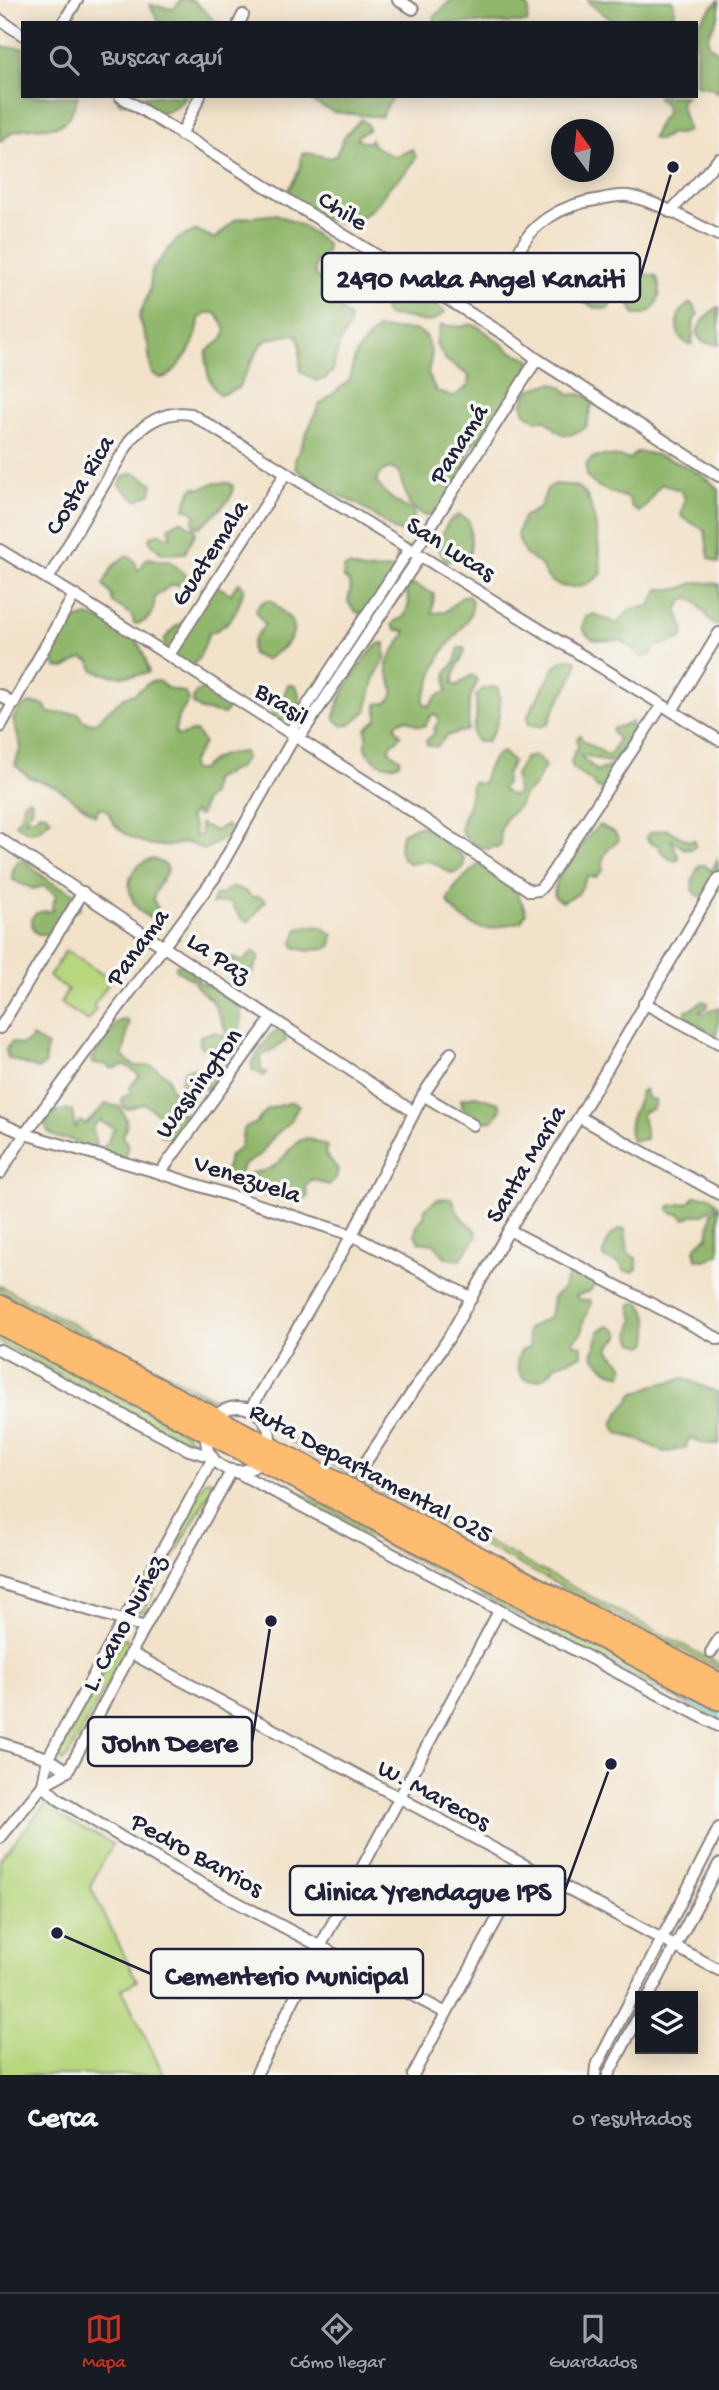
<!DOCTYPE html>
<html lang="es">
<head>
<meta charset="utf-8">
<style>
  body { margin:0; font-family:"Gochi Hand",sans-serif; background:#242831; color:#f1f3f6 }
  .controls { position:absolute; right:21px; bottom:21px; display:grid; overflow:hidden; border-radius:0px; box-shadow:0 4px 18px #0003 }
  .controls button { width:63px; height:63px; display:grid; place-items:center; padding:0; border:0; border-bottom:2px solid #363941; background:#171b24; color:#f1f3f6; font:35px sans-serif }
  .compass { position:absolute; left:551px; top:119px; width:63px; height:63px; border-radius:50%; background:#171b24; box-shadow:0 4px 18px #0003; rotate:345deg }
  .list { margin:0; padding:0; list-style:none }
  h2 { display:flex; justify-content:space-between; align-items:center; height:91px; margin:0; padding:0 28px; font-size:30px }
  h2 small { font-size:23px; font-weight:400; color:#9ea1a6 }
  .icon { flex:none; width:38px; height:38px; fill:none; stroke:currentColor; stroke-width:2; stroke-linecap:round; stroke-linejoin:round }
  .map { position:relative; flex:none; width:719px; height:2075px; overflow:hidden }
  .search { position:absolute; background:#171b24; box-shadow:0 4px 18px #0003; left:21px; right:21px; top:21px; height:77px; display:flex; align-items:center; gap:18px; box-sizing:border-box; padding:0 24px; border-radius:0px; color:#9ea1a6; font-size:26px }
  .sheet { height:217px; background:#171b24 }
  nav { display:flex; justify-content:space-around; align-items:center; box-sizing:border-box; height:98px; border-top:2px solid #363941; background:#171b24; font-size:19px; color:#9ea1a6 }
  nav a { display:grid; justify-items:center; gap:4px }
  nav .on { color:#c8321e }
  .map>svg:first-child { display:block }
</style>
</head>
<body>
<div class="map">
<svg width="719" height="2075" viewBox="0 0 719 2075">
  <rect width="100%" height="100%" fill="#f6f6f2"/>
  <filter id="ink" filterUnits="userSpaceOnUse"><feTurbulence type="fractalNoise" baseFrequency=".0143" numOctaves="2"/><feDisplacementMap in="SourceGraphic" scale="14" xChannelSelector="R" yChannelSelector="G"/><feConvolveMatrix kernelMatrix="1 2 1 2 8 2 1 2 1" color-interpolation-filters="sRGB"/></filter>
  <filter id="wash" filterUnits="userSpaceOnUse"><feTurbulence type="fractalNoise" baseFrequency=".00686" numOctaves="4" result="noise"/><feDisplacementMap in="SourceGraphic" scale="28" xChannelSelector="R" yChannelSelector="G"/><feGaussianBlur stdDeviation="1.57" result="paint"/><feColorMatrix in="noise" values="0 0 0 0 0 0 0 0 0 0 0 0 0 0 0 0 0 1.4 0 .05"/><feComposite in="paint" operator="in"/></filter>
  <g filter="url(#wash)">
    <rect width="100%" height="100%" fill="#f2e2c9"/>
    <g fill="#b7d67d" stroke="#6c7c5c" stroke-width="2">
      <polygon points="66,950 111,980 93,1006 96,1009 88,1021 60,1003 68,990 49,977"/>
      <polygon points="0,1286 213,1398 213,1400 184,1388 0,1291"/>
      <polygon points="0,1335 177,1428 192,1440 187,1441 165,1430 0,1343"/>
      <polygon points="288,1437 719,1664 719,1669 308,1453 287,1439"/>
      <polygon points="265,1478 272,1478 719,1713 719,1721 263,1480"/>
      <polygon points="210,1480 213,1486 144,1610 139,1613 136,1609 205,1481"/>
      <polygon points="123,1638 127,1640 129,1644 67,1758 62,1761 59,1754"/>
      <polygon points="49,1800 59,1816 113,1844 90,1886 137,1981 122,1989 164,2075 0,2075 0,1859"/>
      <polygon points="659,1957 663,1959 643,1996 640,1996 640,2002 600,2075 598,2072"/>
    </g>
    <g fill="#91b76c" stroke="#5a6c54" stroke-width="2">
      <polygon points="181,0 193,0 217,23 159,23 150,5 174,9"/>
      <polygon points="451,0 521,0 529,9 527,23 436,23 434,17"/>
      <polygon points="588,0 668,0 673,1 675,11 671,23 616,23 589,3"/>
      <polygon points="719,0 719,15 708,36 709,45 719,53 719,94 711,88 696,85 696,25"/>
      <path d="M0,47l23,1v48h55c-14,47 -31,23 -65,36 -4,2 -9,7 -13,10z"/>
      <path d="M115,96h71c-14,17 -21,19 -42,14l-5,-6 -19,-1z"/>
      <polygon points="310,96 393,96 381,117 333,112 311,101"/>
      <path d="M658,96h28l-6,6 8,28c-5,4 -11,5 -17,3l-12,7 -7,-2 8,-17 7,-9 -1,-7 -8,-6z"/>
      <path d="M361,119l7,6 1,5 -9,4 -3,5 11,4 3,-4 2,6c21,12 18,15 39,4l4,8c-6,13 -16,20 -26,29 -6,7 -10,16 -17,22 -29,27 -52,10 -81,-5l-4,-13c9,-14 13,-20 14,-36l5,-1 24,5 5,-3 8,-18z"/>
      <path d="M276,214l27,12 24,18 -1,9c-10,6 -13,11 -10,23l9,5 6,19 19,18 -1,9 -10,18 -7,27 -7,7 -9,2 -16,-10v-28l-4,-9 -28,5 -8,7 -22,42 -17,7c-13,-9 -16,-29 -14,-44l16,-12 3,-10 -10,-16h-10l-7,6c-1,24 -15,41 -31,58l-9,1 -8,-6 -3,-28 -9,-27 11,-27 2,-20 25,-31 20,-9 18,9 21,-20z"/>
      <path d="M646,274l10,2c9,18 0,40 -21,39l-6,-12 8,-12 2,-10z"/>
      <path d="M577,281l32,16 2,4 -2,7c-15,4 -31,-10 -43,-18l4,-8z"/>
      <path d="M404,285l18,9 23,18c-19,17 -23,7 -42,5 -7,0 -11,0 -17,-2l-4,-14 7,-12z"/>
      <path d="M690,303l4,3 4,9 -4,4 -2,25h-5c-15,-11 -13,-31 3,-41z"/>
      <path d="M719,307v38l-16,-3 -6,-7c1,-11 12,-23 22,-28z"/>
      <path d="M470,324l9,3 33,25 19,7 -8,26 -16,8 -9,27 -28,27 -8,27 -27,40 -10,2 -15,-10 -12,-35 -9,-3 -8,4 -5,9c9,15 22,23 38,31l-1,18 -10,3 -9,-3 -33,-24 -42,-21 -23,-16 -1,-9 24,-55 31,-25c3,-28 9,-31 27,-51l40,1 8,6 7,18 -4,19 8,18 18,6 14,-11 1,-10 -23,-16 -10,-16 5,-19 20,2z"/>
      <path d="M552,383l10,4 8,8 10,-1 11,4 1,6 -6,23c-21,13 -23,10 -40,-7h-9l-12,-7 -3,-9 6,-14z"/>
      <path d="M637,452c25,1 66,19 82,38v73l-10,-5 -4,-27 -24,-15 4,-18 -5,-8 -18,-6c-11,8 -11,21 -23,28l-7,-4 -3,-9c-12,-5 -26,-8 -36,-16 -4,-3 -7,-9 -7,-15 3,-19 31,-11 44,-9z"/>
      <path d="M132,473c7,0 14,8 21,11l-2,9 -13,7 -5,-2 -14,-13 4,-8z"/>
      <path d="M214,483h15l4,3c-1,5 0,8 -3,12 -3,5 -26,27 -31,29l-5,-2 -1,-5 3,-4 -7,-7h-4c1,-9 3,-17 10,-22l5,2z"/>
      <path d="M555,484c9,1 21,0 28,7 13,13 16,63 19,82 -18,20 -53,20 -61,-8l-16,-11 -8,-19 6,-18 17,-9 7,-19z"/>
      <path d="M460,515l9,6 2,21 -1,10 -5,8 -20,1 -7,-13c4,-13 7,-29 22,-33z"/>
      <polygon points="182,520 189,527 194,527 196,532 185,553 162,554 149,540 151,536 160,533 166,537 171,536 169,527"/>
      <path d="M399,548h18l-15,48 -12,9 -4,-1c-15,11 -29,17 -38,-3 2,-13 7,-15 -5,-24l1,-9 5,-2 14,4 31,-1 3,-3 -1,-14z"/>
      <path d="M125,556h5l6,8 1,6 4,-1 4,-9 4,-2c7,3 11,2 19,3 7,2 12,11 19,15l3,9h-19l-16,12c-1,14 -4,26 -21,27l-2,-9 -19,-12 -2,-9 -8,-9 10,-19z"/>
      <path d="M697,582l22,2v41h-5l-18,-23 -8,-5 -7,6 -4,8 7,18 -2,9 -26,9 -5,8 -9,2 -21,-17c-17,0 -33,5 -39,-14l4,-9 8,-3 23,10 13,-15 20,-3 9,-17h20z"/>
      <path d="M240,583l4,4c-4,20 -14,40 -35,46 -8,20 -10,40 -36,33l-7,-14 -2,-12 10,-12 13,-9 4,-11 10,-9v-10l13,-5 17,10 5,-9z"/>
      <path d="M413,584l21,10 -2,19 13,-1 18,-16 5,-1c15,17 -16,42 -25,57 -6,10 -10,20 -13,31 -2,9 -8,11 -6,21l5,2 9,-11 9,-3 -1,-19 9,-11 4,-14h5l1,4 -7,13 -6,18 4,3 16,-11 4,3 1,4 -8,19 -1,29 -22,6 -9,11 -10,-2 -1,-4 8,-7v-5l5,-8 -1,-5 -4,-2 -4,2 -4,9c-10,4 -12,-3 -20,-6l-9,4 -2,4 6,8c-3,6 -10,7 -12,14l2,4 9,5 -1,5c-13,7 -28,-3 -34,-15l2,-9 -1,-10 11,-10v-15l9,-1c16,-11 1,-22 1,-36 0,-12 15,-24 19,-36l-10,-1 -4,-5 3,-4 9,-4 5,-13 -3,-16z"/>
      <path d="M267,600l5,1c5,6 10,10 16,16 17,18 -10,35 -23,43l-13,-6c-3,-13 6,-20 13,-29 -9,-13 -15,-16 2,-25z"/>
      <path d="M87,616c38,12 52,14 62,56 -19,6 -37,6 -56,-2l-3,-9 -8,-3 -17,10 -9,-1 -3,-10 16,-35z"/>
      <path d="M380,643h5v17l-10,17 -9,34 -14,12 -9,3 -8,-6c-2,-18 30,-66 45,-77z"/>
      <path d="M574,659l3,2c-2,22 -22,39 -28,61l-8,5 -13,-3v-9l27,-48 8,-7z"/>
      <path d="M159,681l8,7 19,5 3,8 -11,16 -3,15 3,4 18,-5 8,12 -13,20 1,7h9c13,-15 24,-16 43,-18l2,5 -8,11 -25,12 -2,15 -7,6 -3,14 -4,1 -2,-4 -6,6 5,8 1,11 6,-2 -1,-11 15,7 11,-6 4,3 -3,9 -23,13c-5,-2 -11,-6 -16,-7 -6,-1 -14,3 -22,3 -22,0 -52,-12 -58,-35l-8,-4 -5,8 -39,-28 -27,-10 -14,-12 6,-18 -8,-28c7,-14 16,-19 31,-14l5,8h29l6,8 10,2 30,-26 10,-3 16,-12z"/>
      <polygon points="288,685 293,685 297,688 301,703 290,719 281,721 272,718 272,709 282,699"/>
      <path d="M492,687l6,1c4,18 2,40 -12,54h-9c-7,-9 -4,-12 -1,-22 1,-7 0,-17 0,-24l7,-7z"/>
      <path d="M206,689l14,4 8,6 1,8 -5,7 -23,-4 -8,-6c0,-11 2,-13 13,-15z"/>
      <path d="M632,722l-2,17 -16,22 -7,1 -22,-7 -4,1 16,15 15,-5 2,10 -7,14 -10,-2c-9,-17 -39,-13 -19,-41l-1,-9 3,-3 2,5 26,15 4,-3 6,-14 -5,-4 -1,-5c6,-3 13,-3 20,-7z"/>
      <path d="M503,752l10,10 -7,12v10l-4,3 2,4 8,5 5,-3 -2,-18 10,-17 10,-2 8,6 2,4 -11,21 -11,8 -3,10 -14,13 -6,13 1,14 -4,3 -4,-2 -3,3c-11,-1 -31,-11 -29,-23 1,-8 6,-15 8,-22 1,-8 1,-14 4,-22l5,2 5,-1c2,-11 9,-28 20,-31z"/>
      <polygon points="28,799 32,801 31,810 25,820 36,817 39,813 46,814 51,819 38,831 29,832 15,824 22,814 23,803"/>
      <path d="M599,825l15,7 5,8c-12,10 -18,15 -16,30l-7,7h-9l-9,17 -17,8 -7,-6c1,-28 27,-51 45,-71z"/>
      <path d="M420,826l5,1 36,28 3,3 -1,10c-18,13 -20,-6 -36,-7 -5,0 -12,2 -17,3l-8,-6 -3,-9 3,-15 7,-5z"/>
      <path d="M666,829l22,12 7,-1v7c-10,7 -15,-3 -24,-7l8,18 -3,3c-10,-3 -14,-7 -18,-16l-8,-2 -4,-6 3,-4z"/>
      <path d="M24,859c8,8 17,17 27,23 12,8 27,7 30,24 -6,7 -11,9 -20,10l-9,18h-14l-4,-3c-7,-18 3,-20 19,-20l-1,-4 4,-12 -12,-9 -11,3 -20,-9c-3,-8 2,-14 6,-20z"/>
      <path d="M153,859l13,6 2,5 -10,16 -5,13 7,14 -6,7c-29,-12 -36,-53 -1,-61z"/>
      <path d="M717,860l2,13 -13,24c-21,-1 -14,-20 -6,-32h5l6,6z"/>
      <path d="M479,864c24,15 38,22 47,49l-5,9c-10,1 -18,4 -27,6 -19,4 -38,-13 -47,-27l10,-17z"/>
      <path d="M232,887l14,5 7,6 5,-2 8,5c-5,3 -11,15 -18,21l-7,-4 -11,-16 -18,2 3,-9h5z"/>
      <polygon points="307,926 322,927 333,935 331,947 308,951 294,947 293,942 298,929"/>
      <polygon points="255,952 259,958 248,982 239,983 230,976 225,967 232,958 244,961 250,954"/>
      <path d="M186,964l15,19 14,5 11,10 13,6c7,18 -2,38 -14,51l-1,14 -8,5 -4,-21 -12,-7v-10l14,-4 9,4 4,-2c-2,-6 -12,-29 -15,-33 -7,-8 -15,-10 -19,-21l-17,-10v-5z"/>
      <polygon points="703,1001 708,1003 707,1008 703,1009 700,1012 704,1013 719,1008 717,1037 685,1017 686,1010 691,1009"/>
      <path d="M126,1019l3,4c-4,11 -1,23 -7,33l13,10h17l16,10 3,14 4,2 2,5 -10,8 4,-1 4,3 1,5 9,1 3,3 -2,14 -6,7 -10,1 -1,-3 -7,1 -7,-10 5,-5v-5l-16,-13 -15,6 -5,-1 -3,-9 10,-7 -1,-5 9,-11 -1,-2 -13,-9 -13,4 -8,-5h-11l-2,-5c10,-12 18,-23 26,-37z"/>
      <polygon points="280,1030 286,1033 286,1041 261,1057 261,1070 267,1073 263,1076 252,1069 252,1062 271,1034"/>
      <polygon points="32,1037 48,1046 45,1055 46,1064 38,1069 8,1058 6,1049 12,1042 21,1045 33,1039"/>
      <path d="M193,1067l9,5 9,1 2,5 -2,8c-8,4 -23,5 -31,-1l4,-14z"/>
      <path d="M645,1089l2,9 9,3 -4,8 -9,3c-3,9 5,18 3,27l-14,2c-8,-20 5,-31 9,-50z"/>
      <polygon points="475,1096 499,1103 501,1109 493,1121 483,1122 463,1109 461,1099"/>
      <polygon points="292,1102 299,1105 290,1122 275,1135 260,1155 243,1166 237,1180 232,1180 224,1174 230,1156 241,1146 243,1131 246,1127 255,1124 268,1109"/>
      <path d="M106,1104l14,3c7,12 9,16 3,29l5,10 -6,19 -4,1 -15,-6 -2,-12 6,-4 4,-11 4,-5 -11,-4 -2,-4 -7,4 -3,6 4,14 -4,5c-8,-1 -13,-7 -21,-9 -4,-2 -8,0 -12,-2 -15,-5 -17,-15 -7,-26l20,-2 3,18 5,-7 5,3c7,-4 14,-14 21,-20z"/>
      <path d="M307,1138l20,8 -2,8 13,15 -2,9 -7,7 -18,-6 -5,8 2,10 -8,7 -37,-9 -17,-9 -3,-9c11,-7 20,-4 28,-9 15,-8 19,-26 36,-30z"/>
      <path d="M695,1196h15l7,8 -14,11h-11l-7,4 -5,-5c-5,-1 -12,1 -11,-8l19,-3z"/>
      <path d="M448,1198l5,2c4,17 12,20 23,31l1,5 -17,24 -14,-2 -12,-14 -15,-2 -4,-8 2,-9 7,-8 1,-9 13,-9z"/>
      <path d="M719,1206v48l-14,6 -9,-1c-3,-11 1,-17 12,-22l4,-25z"/>
      <polygon points="620,1229 625,1229 628,1253 637,1259 637,1269 633,1272 625,1271 619,1263 605,1259 603,1255 609,1237"/>
      <path d="M575,1268l13,7 8,8 -6,8 -14,5 3,4h11l1,5 -7,14 -3,15 -7,6 -1,4 9,2v9l-27,10c-7,13 -16,17 -31,14 -7,-7 -9,-19 -3,-28l9,-4 -3,-13 1,-5 22,-12 3,-19 10,-10 8,-18z"/>
      <path d="M635,1303h5c10,9 11,28 7,41l-4,2 -9,-3 -4,-9 4,-14 -4,-15z"/>
      <polygon points="609,1326 618,1332 620,1336 610,1346 610,1351 624,1366 622,1375 608,1371 592,1355 600,1330"/>
      <path d="M683,1378l36,15v51h-12l-18,-6 -3,9c-25,8 -20,6 -42,-5 -8,-5 -18,-5 -26,-9l-5,-8c4,-12 14,-21 21,-32 8,-1 11,-4 18,-7 10,-4 21,-3 31,-8z"/>
    </g>
    <g fill="none" stroke-linecap="round" stroke-linejoin="round">
      <polyline stroke="#5fc6db" stroke-width="3.5" points="650,1680 719,1716"/>
    </g>
  </g>
  <g filter="url(#ink)">
    <g fill="none" stroke-linecap="round" stroke-linejoin="round">
      <g stroke="#8a8282" stroke-width="14">
        <g id="street">
          <polyline points="398,0 413,9"/>
          <polyline points="0,20 23,35"/>
          <polyline points="63,23 77,0"/>
          <polyline points="239,23 243,15"/>
          <polyline points="120,96 505,335 537,359 719,476"/>
          <polyline points="181,135 200,96"/>
          <polyline points="670,212 719,159"/>
          <path d="M516,262c9,-39 48,-58 85,-63 9,-2 18,-4 27,-3 29,5 63,26 90,39"/>
          <polyline points="0,550 74,595 415,813 530,891 539,890 546,882 662,705"/>
          <polyline points="415,551 537,359"/>
          <path d="M48,579l83,-140c16,-18 36,-29 60,-25l528,326"/>
          <polyline points="169,655 286,473"/>
          <polyline points="0,695 14,704"/>
          <polyline points="672,711 719,633"/>
          <polyline points="0,727 74,595"/>
          <polyline points="294,737 303,732 418,559 415,551"/>
          <polyline points="0,839 414,1112"/>
          <polyline points="644,1003 719,1043"/>
          <polyline points="0,1028 83,892"/>
          <polyline points="423,1095 473,1125"/>
          <polyline points="579,1117 719,1194"/>
          <polyline points="0,1123 25,1134 160,1173 352,1235 472,1298"/>
          <polyline points="0,1173 25,1134 215,877 294,737 293,727 407,553 415,551"/>
          <polyline points="160,1173 272,1018"/>
          <polyline points="509,1230 719,1339"/>
          <polyline points="0,1350 189,1450 212,1457"/>
          <circle cx="238" cy="1439" r="32"/>
          <polyline points="250,1410 352,1235 423,1095 451,1053"/>
          <polyline points="361,1469 448,1339 509,1230 579,1117 719,878"/>
          <polyline points="233,1470 719,1726"/>
          <polyline points="0,1583 145,1627"/>
          <polyline points="711,1652 719,1639"/>
          <polyline points="131,1653 719,1970"/>
          <polyline points="0,1743 48,1758 68,1771"/>
          <polyline points="43,1785 58,1799 176,1870 446,2013"/>
          <polyline points="43,1785 48,1758 213,1458"/>
          <polyline points="0,1838 43,1785 68,1771 145,1627 232,1470"/>
          <polyline points="649,1996 719,1864"/>
          <polyline points="256,2075 321,1945 499,1611"/>
          <polyline points="413,2075 525,1867"/>
          <polyline points="595,2075 596,2067 719,1828"/>
          <polyline points="608,2075 640,2014"/>
        </g>
      </g>
      <g stroke="#8a8282" stroke-width="23">
        <g id="highway">
          <polyline points="0,1305 719,1683"/>
          <polyline points="0,1324 719,1700"/>
        </g>
      </g>
      <use href="#street" stroke="#fff" stroke-width="10"/>
      <use href="#highway" stroke="#febc70" stroke-width="19"/>
    </g>
  </g>
  <g text-anchor="middle" stroke-width="7" stroke-linejoin="round" paint-order="stroke">
    <g font-size="26" fill="#22223b" stroke="#f6f6f2">
      <text transform="translate(344 209) rotate(32)" y="9">Chile</text>
      <text transform="translate(457 443) rotate(-58)" y="9">Panamá</text>
      <text transform="translate(78 484) rotate(-59)" y="9">Costa Rica</text>
      <text transform="translate(452 547) rotate(32)" y="9">San Lucas</text>
      <text transform="translate(208 552) rotate(-57)" y="9">Guatemala</text>
      <text transform="translate(283 702) rotate(33)" y="9">Brasil</text>
      <text transform="translate(136 946) rotate(-54)" y="9">Panama</text>
      <text transform="translate(220 956) rotate(34)" y="9">La Paz</text>
      <text transform="translate(197 1082) rotate(-54)" y="9">Washington</text>
      <text transform="translate(524 1163) rotate(-59)" y="9">Santa Maria</text>
      <text transform="translate(248 1177) rotate(18)" y="9">Venezuela</text>
      <text transform="translate(372 1471) rotate(28)" y="9">Ruta Departamental 025</text>
      <text transform="translate(122 1622) rotate(-62)" y="9">L. Cano Nuñez</text>
      <text transform="translate(435 1793) rotate(28)" y="9">W. Marecos</text>
      <text transform="translate(198 1853) rotate(29)" y="9">Pedro Barrios</text>
    </g>
  </g>
  <path fill="none" stroke="#22223b" stroke-width="2.5" d="M673 167L640 278M271 1621L252 1742M611 1764L565 1890M57 1933L151 1974"/>
  <g fill="#22223b" stroke="#f6f6f2" stroke-width="2.5">
    <circle cx="673" cy="167" r="7"/>
    <circle cx="271" cy="1621" r="7"/>
    <circle cx="611" cy="1764" r="7"/>
    <circle cx="57" cy="1933" r="7"/>
  </g>
  <g fill="#f6f6f2" stroke="#22223b" stroke-width="2.5">
    <rect x="322" y="253" width="318" height="49" rx="7"/>
    <rect x="88" y="1717" width="164" height="49" rx="7"/>
    <rect x="290" y="1866" width="275" height="49" rx="7"/>
    <rect x="151" y="1949" width="272" height="49" rx="7"/>
  </g>
  <g font-size="28" text-anchor="middle" font-weight="bold" fill="#22223b">
    <text x="481" y="287">2490 Maka Angel Kanaiti</text>
    <text x="170" y="1751">John Deere</text>
    <text x="428" y="1900">Clinica Yrendague IPS</text>
    <text x="287" y="1984">Cementerio Municipal</text>
  </g>
</svg>
<div class="controls">
<button><svg class="icon" aria-label="layers" viewBox="0 0 24 24"><path d="M12 4l9 5-9 5-9-5zM3 14l9 5 9-5"/></svg></button>
</div>
<svg class="compass" viewBox="-18 -18 36 36"><path d="M0-13l5 13h-10z" fill="#e53935"/><path d="M0 13l5-13h-10z" fill="#9ea1a6"/></svg>
<div class="search"><svg class="icon" aria-label="search" viewBox="0 0 24 24"><circle cx="10" cy="10" r="6"/><path d="M15 15l6 6"/></svg>Buscar aquí</div>
</div>
<section class="sheet">
<h2>Cerca<small>0 resultados</small></h2>
<ul class="list">
</ul>
</section>
<nav>
<a class="on"><svg class="icon" aria-label="map" viewBox="0 0 24 24"><path d="M3 6l6-2 6 2 6-2v14l-6 2-6-2-6 2zM9 4v14M15 6v14"/></svg>Mapa</a>
<a><svg class="icon" aria-label="directions" viewBox="0 0 24 24"><path d="M12 3l9 9-9 9-9-9zM9 14v-3h6M13 9l2 2-2 2"/></svg>Cómo llegar</a>
<a><svg class="icon" aria-label="saved" viewBox="0 0 24 24"><path d="M7 4h10v16l-5-4-5 4z"/></svg>Guardados</a>
</nav>
</body>
</html>
